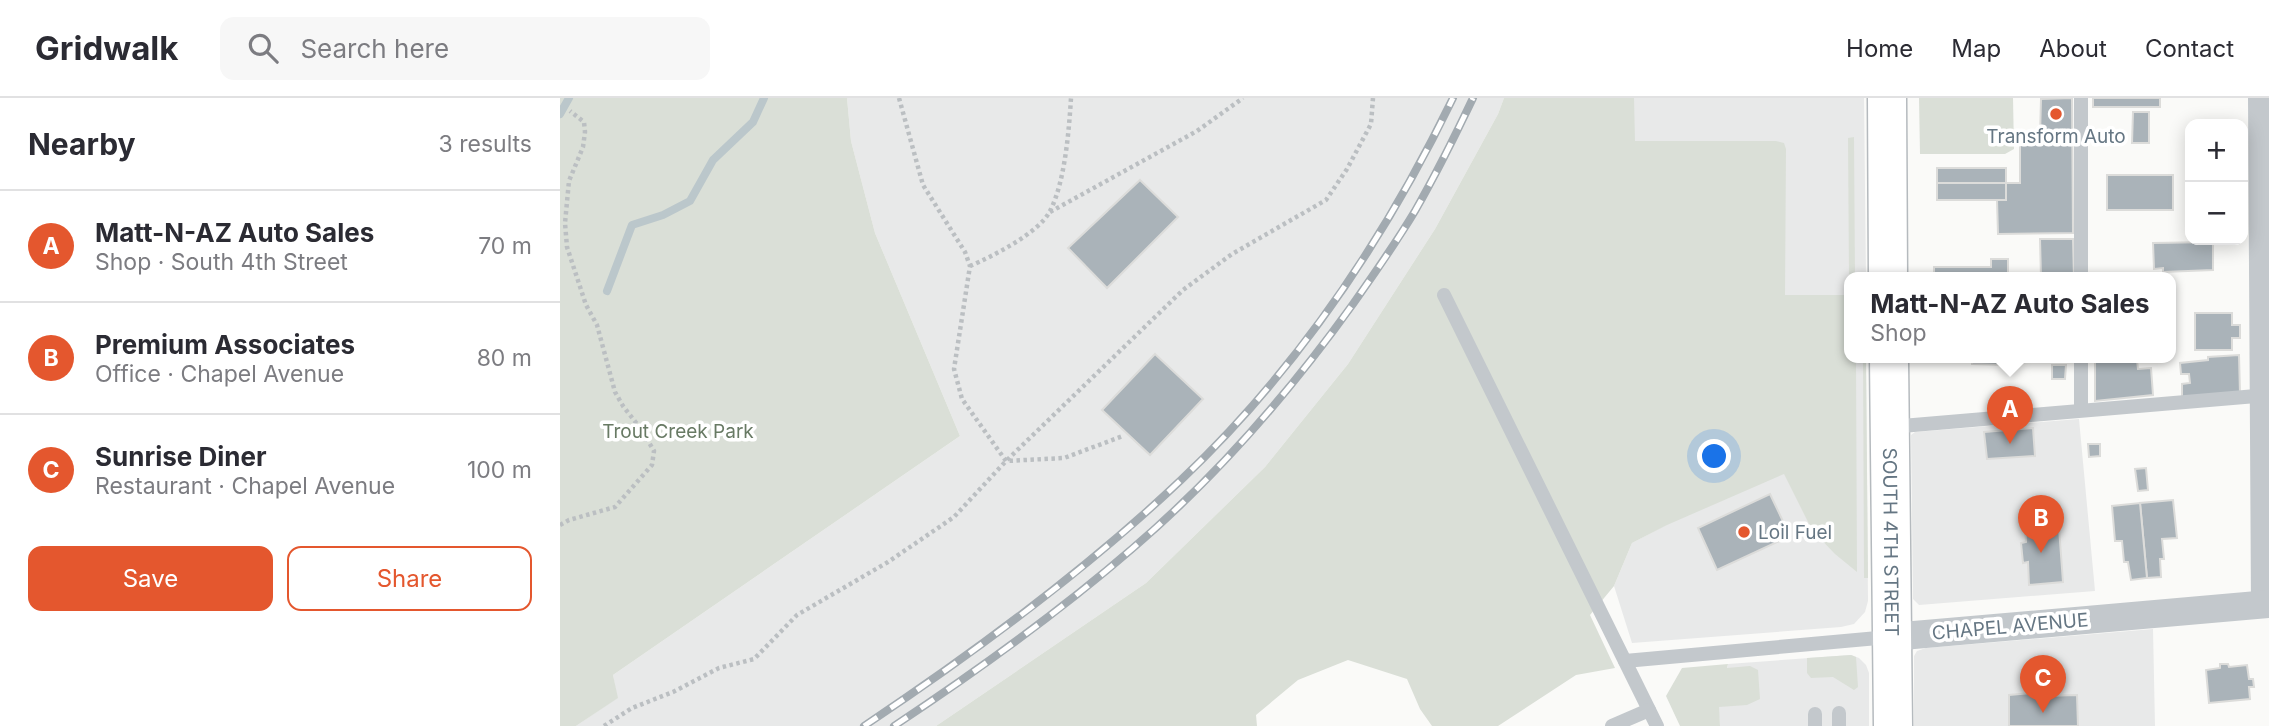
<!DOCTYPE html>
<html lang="en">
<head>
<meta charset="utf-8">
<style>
  body { margin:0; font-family:Inter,sans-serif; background:#f7f7f7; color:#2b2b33 }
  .controls { position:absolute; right:21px; top:21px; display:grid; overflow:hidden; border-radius:14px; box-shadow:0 4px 18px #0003 }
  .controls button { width:63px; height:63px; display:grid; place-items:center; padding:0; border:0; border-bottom:2px solid #e1e1e2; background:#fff; color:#2b2b33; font:35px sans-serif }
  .you { position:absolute; left:1155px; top:359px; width:24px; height:24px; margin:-18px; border:5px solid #fff; border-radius:50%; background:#1a73e8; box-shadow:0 0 0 10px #1a73e833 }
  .badge { display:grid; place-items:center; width:46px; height:46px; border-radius:50%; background:#e4572e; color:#fff; font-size:23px; font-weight:700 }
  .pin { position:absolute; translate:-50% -58px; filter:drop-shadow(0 2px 4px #0008) }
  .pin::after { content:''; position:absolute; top:37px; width:24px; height:21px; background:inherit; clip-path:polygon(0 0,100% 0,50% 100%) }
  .popup { position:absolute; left:1284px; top:174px; width:332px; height:91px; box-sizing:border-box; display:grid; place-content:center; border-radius:14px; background:#fff; filter:drop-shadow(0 2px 5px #0005); font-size:23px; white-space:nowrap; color:#7c7c81 }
  .popup b { font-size:26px; color:#2b2b33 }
  .popup::after { content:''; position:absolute; left:50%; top:100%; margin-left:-14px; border:14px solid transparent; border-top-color:#fff }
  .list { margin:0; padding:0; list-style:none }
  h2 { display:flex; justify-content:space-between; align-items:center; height:91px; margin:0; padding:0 28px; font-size:30px }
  h2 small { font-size:23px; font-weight:400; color:#7c7c81 }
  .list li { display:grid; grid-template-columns:46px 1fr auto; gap:21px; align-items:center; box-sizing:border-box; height:112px; padding:0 28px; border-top:2px solid #e1e1e2 }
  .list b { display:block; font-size:26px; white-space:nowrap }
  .list p { margin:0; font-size:23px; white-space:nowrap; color:#7c7c81 }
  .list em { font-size:23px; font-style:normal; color:#7c7c81 }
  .actions { display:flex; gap:14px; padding:21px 28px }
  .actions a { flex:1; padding:16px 0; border:2px solid #e4572e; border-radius:14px; text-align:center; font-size:24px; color:#e4572e }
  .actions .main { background:#e4572e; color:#fff }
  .icon { flex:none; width:38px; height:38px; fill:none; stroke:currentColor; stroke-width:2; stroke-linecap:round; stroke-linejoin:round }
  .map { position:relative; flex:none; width:1709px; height:628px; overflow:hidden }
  header { display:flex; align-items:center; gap:42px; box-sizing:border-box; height:98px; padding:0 35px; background:#fff; border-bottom:2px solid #e1e1e2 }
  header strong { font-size:33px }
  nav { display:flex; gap:38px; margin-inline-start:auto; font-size:24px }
  .search { width:490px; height:63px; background:#f7f7f7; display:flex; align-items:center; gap:18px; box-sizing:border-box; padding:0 24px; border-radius:14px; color:#7c7c81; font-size:26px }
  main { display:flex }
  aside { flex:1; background:#fff }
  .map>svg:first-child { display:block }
</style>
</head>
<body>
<header>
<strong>Gridwalk</strong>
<div class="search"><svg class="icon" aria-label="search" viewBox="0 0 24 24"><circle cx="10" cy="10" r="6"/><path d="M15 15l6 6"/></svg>Search here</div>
<nav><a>Home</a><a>Map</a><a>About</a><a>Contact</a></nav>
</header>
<main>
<aside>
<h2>Nearby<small>3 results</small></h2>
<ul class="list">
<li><span class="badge">A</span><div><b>Matt-N-AZ Auto Sales</b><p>Shop · South 4th Street</p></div><em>70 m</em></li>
<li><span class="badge">B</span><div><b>Premium Associates</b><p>Office · Chapel Avenue</p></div><em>80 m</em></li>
<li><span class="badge">C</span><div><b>Sunrise Diner</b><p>Restaurant · Chapel Avenue</p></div><em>100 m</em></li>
</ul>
<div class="actions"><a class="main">Save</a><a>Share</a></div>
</aside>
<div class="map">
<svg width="1709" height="628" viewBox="0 0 1709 628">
  <rect width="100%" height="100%" fill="#fafaf8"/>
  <g fill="#e8e9e9">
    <polygon points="287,0 944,0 938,16 875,131 788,266 705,369 586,485 376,628 16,628 57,600 53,577 400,338 315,135 291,43"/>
    <polygon points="1043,0 1304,0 1306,180 1289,180 1289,260 1306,260 1308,503 1305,514 1294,526 1281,529 1072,545 1054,488 1072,445 1106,427"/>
    <polygon points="1519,321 1535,493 1359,507 1353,501 1351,337 1355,334"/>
    <polygon points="1593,531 1595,628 1354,628 1354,558 1357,553 1366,550"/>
    <polygon points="1291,557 1299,560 1306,567 1309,575 1309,628 1160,628 1158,609 1168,566"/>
  </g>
  <g fill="#dadfd7">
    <polygon points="0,0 287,0 291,43 315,135 400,338 53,577 58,600 16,628 0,628"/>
    <polygon points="944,0 1074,0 1075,43 1216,43 1224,45 1226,51 1225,197 1289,197 1289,260 1296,260 1297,474 1275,456 1252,432 1224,376 1107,427 1072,445 1054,488 1030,517 1055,570 1016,577 938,628 872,628 860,611 847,581 788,562 738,582 696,617 697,628 376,628 586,485 705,369 788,266 875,131 938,16"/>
    <polygon points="1359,0 1453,0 1454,51 1445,56 1360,56"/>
    <polygon points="1294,39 1295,180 1289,180 1288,40"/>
    <polygon points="1303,260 1306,260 1308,480 1304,480"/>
    <polygon points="1291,557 1296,559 1298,589 1294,592 1273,579 1251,580 1247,575 1247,560"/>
    <polygon points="1168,566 1167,570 1190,568 1198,572 1200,601 1187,607 1159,609 1160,628 1120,628 1106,598 1122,570"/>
  </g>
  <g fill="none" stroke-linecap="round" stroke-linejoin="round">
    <g stroke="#bbc7cb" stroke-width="8">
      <polyline points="0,16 9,0"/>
      <polyline points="47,193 72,127 103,117 130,103 153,62 193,24 204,0"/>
    </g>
  </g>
  <g fill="#aab3b9" stroke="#dcdcda" stroke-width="2">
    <polygon points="1512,0 1513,135 1438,136 1437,102 1446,102 1446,85 1460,85 1460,39 1480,39 1481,1"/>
    <rect x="1533" y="0" width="67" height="9"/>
    <polygon points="1573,14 1589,14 1589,45 1572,45"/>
    <rect x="1377" y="70" width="69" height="15"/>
    <rect x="1547" y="77" width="66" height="35"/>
    <polygon points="580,82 618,119 547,190 508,150"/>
    <rect x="1377" y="85" width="69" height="17"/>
    <polygon points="1480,141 1513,141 1514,180 1481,180"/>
    <polygon points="1653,144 1653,172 1603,174 1603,170 1594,171 1593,145"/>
    <polygon points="1431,161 1448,161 1448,180 1374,180 1374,169 1431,169"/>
    <polygon points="1635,215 1672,215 1672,227 1680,227 1680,240 1672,240 1672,252 1635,252"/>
    <polygon points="595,256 643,301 590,357 542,312"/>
    <polygon points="1679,257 1680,296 1622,301 1622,286 1630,285 1629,276 1621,276 1620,265 1648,262 1648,259"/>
    <polygon points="1412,260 1448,260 1448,267 1412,266"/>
    <polygon points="1535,260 1588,260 1577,262 1578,271 1591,270 1593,297 1535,303"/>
    <polygon points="1492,267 1506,267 1505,281 1492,281"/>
    <polygon points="1473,330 1475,358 1427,361 1424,334"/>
    <polygon points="1528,346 1540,346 1540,358 1529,359"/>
    <polygon points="1586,370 1588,392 1578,393 1575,371"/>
    <polygon points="1210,396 1230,438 1157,472 1138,430"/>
    <polygon points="1613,402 1617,440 1602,441 1604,461 1600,461 1601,479 1587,480 1580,405"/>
    <polygon points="1580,405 1587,480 1571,482 1568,464 1564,464 1562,443 1555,443 1552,408"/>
    <polygon points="1498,416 1503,484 1469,487 1468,464 1463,465 1461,445 1466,444 1465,430 1470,430 1469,418"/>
    <polygon points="1660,566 1668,566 1669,569 1687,567 1689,581 1693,581 1694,589 1689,589 1690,601 1649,605 1646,572 1660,570"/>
    <polygon points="1484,594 1484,598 1517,597 1518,628 1449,628 1449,597"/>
  </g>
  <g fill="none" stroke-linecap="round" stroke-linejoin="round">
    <g stroke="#b5babe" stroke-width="41">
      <g id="primary">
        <polyline points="1327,0 1328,180"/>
        <path id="s1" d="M1329,260l4,368"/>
      </g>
    </g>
    <g stroke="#bbbfc2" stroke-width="4.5" stroke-dasharray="3.5 3.5" stroke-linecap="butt">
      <polyline points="339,0 363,87 405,154 410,168 394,271 402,301 446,363 504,360 563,338"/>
      <polyline points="490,114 637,33 683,0"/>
      <path d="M410,168c23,-10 69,-33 80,-55 15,-29 19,-81 21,-113"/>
      <polyline points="0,427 9,422 55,409 92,367 94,353 81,331 63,308 55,294 37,227 26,207 7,149 5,125 9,83 23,49 25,34 24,24 10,13"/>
      <polyline points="44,628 72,610 113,594 159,570 194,561 237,517 328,464 394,419 446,363 623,192 672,156 766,102 787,71 811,26 813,0"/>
    </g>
    <g stroke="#c3c8cc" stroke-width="14">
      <polyline points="1521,0 1521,180"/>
      <polyline points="884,197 1097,628"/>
      <polyline points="1521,260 1521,312"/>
      <polyline points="1330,329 1708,297"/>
      <polyline points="1065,563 1329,539"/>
      <polyline points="1279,615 1279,628"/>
      <polyline points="1255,616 1255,628"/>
      <polyline points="1052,628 1089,612"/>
    </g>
    <g stroke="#c3c8cc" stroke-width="28">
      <polyline points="1702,0 1705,506"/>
      <polyline points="1331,539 1709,506"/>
    </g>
    <use href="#primary" stroke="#fff" stroke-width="38"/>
    <g stroke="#a2aab0" stroke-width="8">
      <g id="rail">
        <path d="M304,628c111,-74 220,-154 317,-246 114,-108 204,-241 272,-382"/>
        <path d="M334,628c83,-55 164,-113 239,-178 83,-71 156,-155 220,-244 21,-30 43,-61 62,-93 21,-37 40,-75 58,-113"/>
      </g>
    </g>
    <use href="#rail" stroke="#fff" stroke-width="5" stroke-dasharray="16" stroke-linecap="butt"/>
  </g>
  <g fill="#e4572e" stroke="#fff" stroke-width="2.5">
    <circle cx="1496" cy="16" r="7"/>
    <circle cx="1184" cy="434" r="7"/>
  </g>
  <g text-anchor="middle" stroke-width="7" stroke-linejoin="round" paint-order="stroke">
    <g font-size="19" fill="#657683" stroke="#fff">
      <text x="1496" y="45">Transform Auto</text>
      <text x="1198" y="441" text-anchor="start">Loil Fuel</text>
    </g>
    <g font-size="19" fill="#687a64" stroke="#fff">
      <text x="118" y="340">Trout Creek Park</text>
    </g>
    <g font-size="19" fill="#657683" stroke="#fff">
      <text dy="7" stroke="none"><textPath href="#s1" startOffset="184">SOUTH 4TH STREET</textPath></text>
      <text transform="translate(1450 528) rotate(-5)" y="7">CHAPEL AVENUE</text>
    </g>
  </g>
</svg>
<div class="controls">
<button>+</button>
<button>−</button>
</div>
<div class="you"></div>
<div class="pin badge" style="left:1450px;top:346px">A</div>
<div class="popup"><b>Matt-N-AZ Auto Sales</b>Shop</div>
<div class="pin badge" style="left:1481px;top:455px">B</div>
<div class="pin badge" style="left:1483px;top:615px">C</div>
</div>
</main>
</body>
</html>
